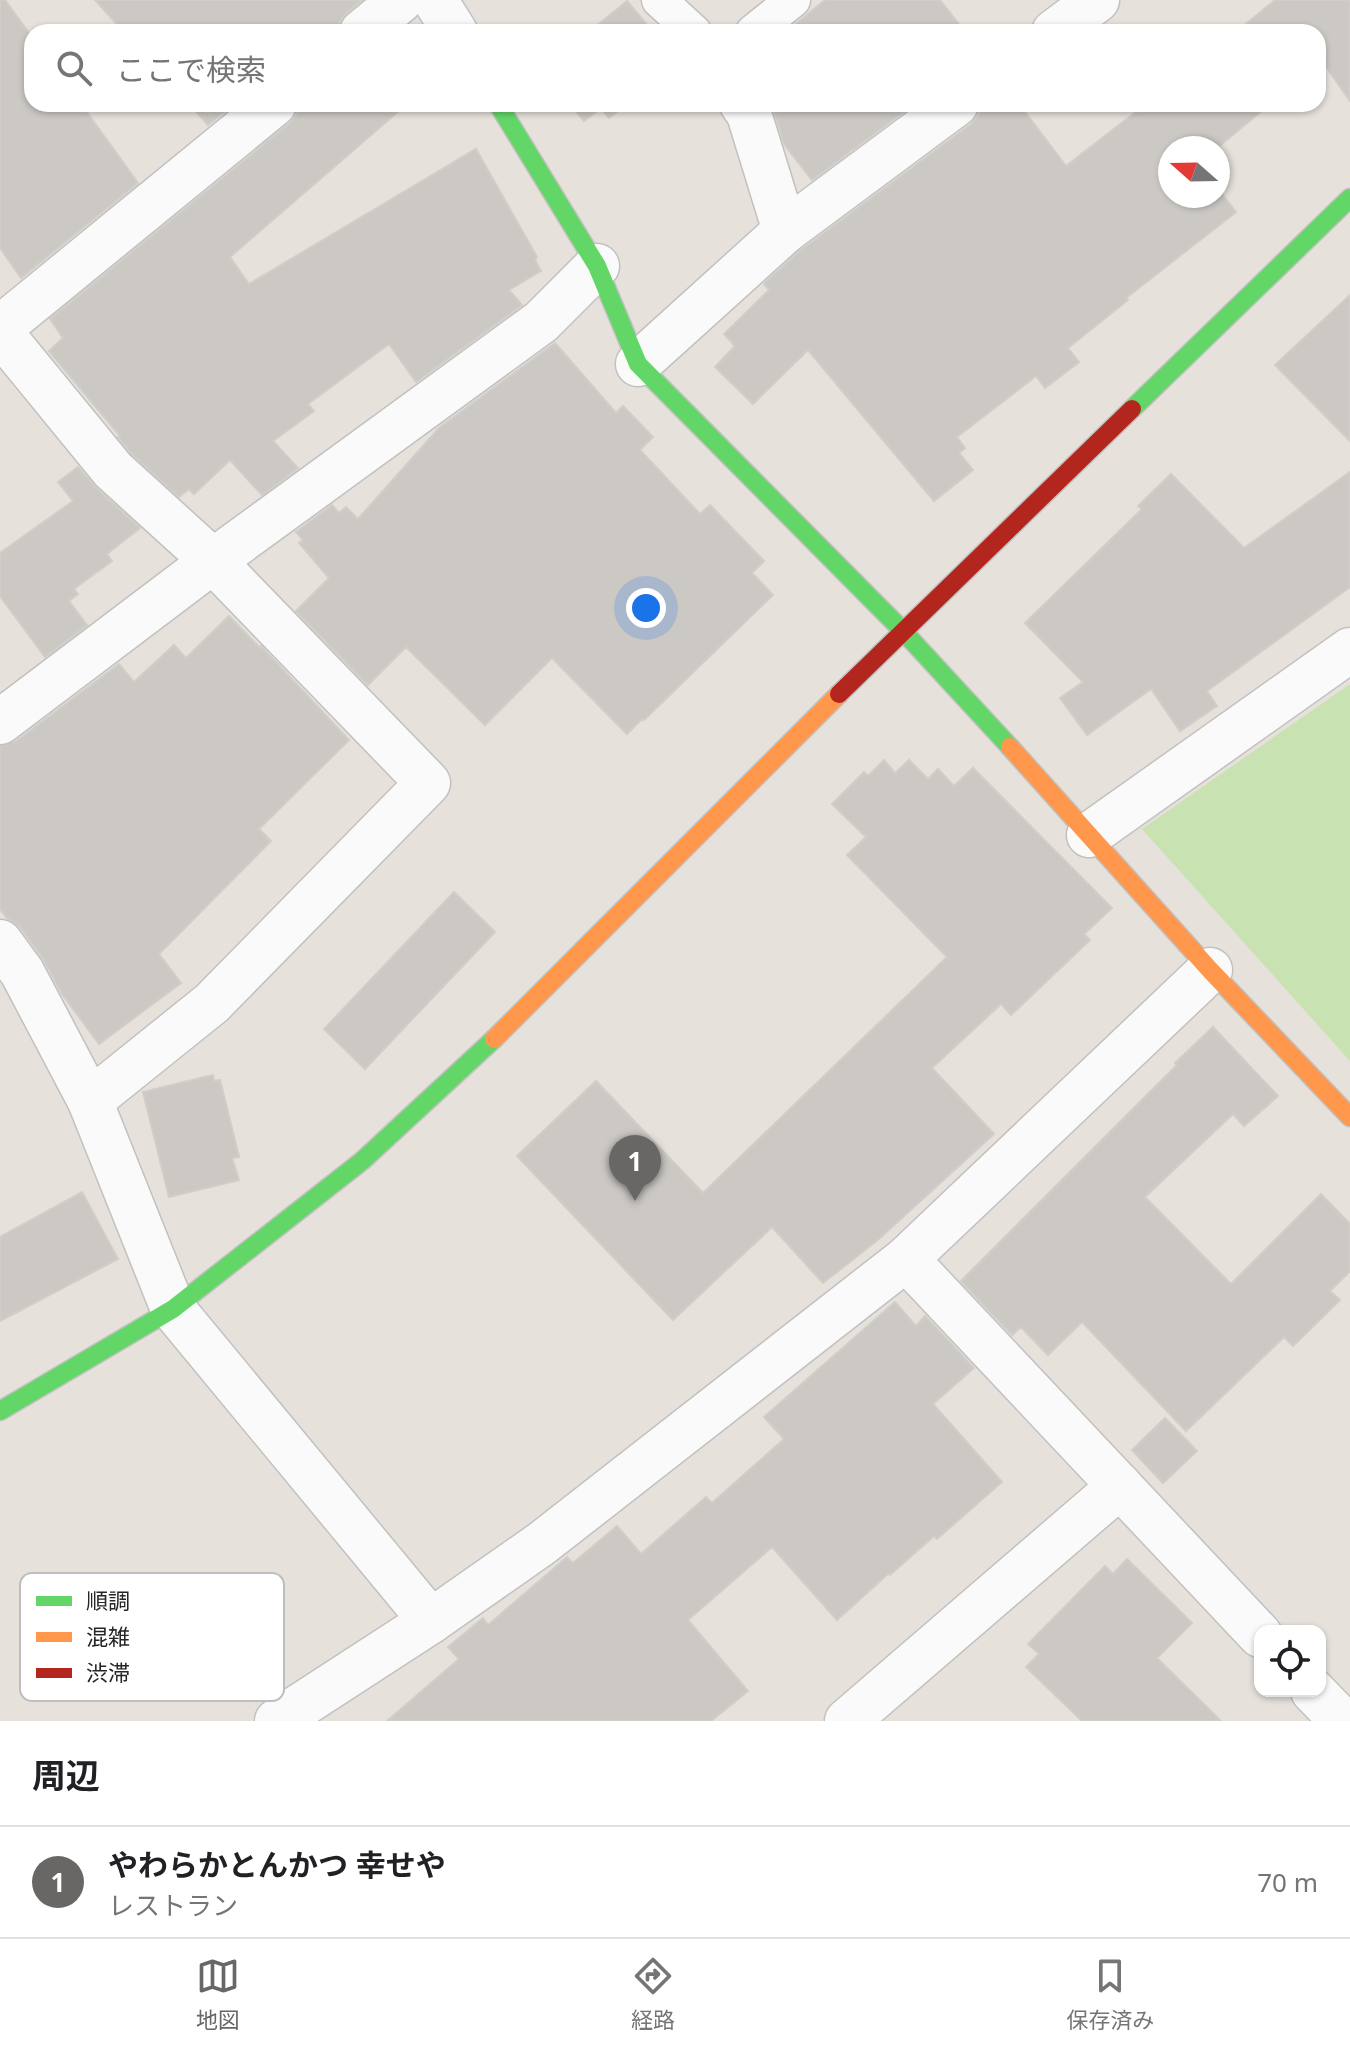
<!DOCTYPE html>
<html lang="ja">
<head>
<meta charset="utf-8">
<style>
  body { margin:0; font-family:"Noto Sans","Noto Sans JP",sans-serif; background:#f6f6f6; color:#202124 }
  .controls { position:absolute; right:24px; bottom:24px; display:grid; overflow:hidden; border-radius:16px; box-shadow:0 2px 6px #0004 }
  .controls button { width:72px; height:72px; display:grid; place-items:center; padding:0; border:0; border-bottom:2px solid #e0e0e0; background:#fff; color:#202124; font:40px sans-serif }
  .compass { position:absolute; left:1158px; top:136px; width:72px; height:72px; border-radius:50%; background:#fff; box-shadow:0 2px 6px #0004; rotate:290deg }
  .you { position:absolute; left:646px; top:608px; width:28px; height:28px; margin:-20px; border:6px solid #fff; border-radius:50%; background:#1a73e8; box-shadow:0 0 0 12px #1a73e833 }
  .badge { display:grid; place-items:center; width:52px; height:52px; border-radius:50%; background:#696765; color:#fff; font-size:26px; font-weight:700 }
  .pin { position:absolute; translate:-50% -66px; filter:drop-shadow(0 2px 4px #0008) }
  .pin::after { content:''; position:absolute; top:42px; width:28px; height:24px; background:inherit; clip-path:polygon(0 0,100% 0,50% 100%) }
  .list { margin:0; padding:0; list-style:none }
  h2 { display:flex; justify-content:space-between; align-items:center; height:104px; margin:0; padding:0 32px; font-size:34px }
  h2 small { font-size:26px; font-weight:400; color:#757577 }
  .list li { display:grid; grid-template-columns:52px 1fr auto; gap:24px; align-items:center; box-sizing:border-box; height:112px; padding:0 32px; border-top:2px solid #e0e0e0 }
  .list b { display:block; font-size:30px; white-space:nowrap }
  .list p { margin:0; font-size:26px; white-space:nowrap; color:#757577 }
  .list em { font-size:26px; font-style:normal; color:#757577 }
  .icon { flex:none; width:44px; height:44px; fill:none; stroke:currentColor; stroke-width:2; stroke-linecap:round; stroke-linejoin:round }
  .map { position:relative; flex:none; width:1350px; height:1721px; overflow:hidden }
  .search { position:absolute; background:#fff; box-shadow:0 2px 6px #0004; left:24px; right:24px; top:24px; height:88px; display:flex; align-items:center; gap:20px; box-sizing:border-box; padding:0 28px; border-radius:24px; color:#757577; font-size:30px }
  .sheet { height:216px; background:#fff }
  nav { display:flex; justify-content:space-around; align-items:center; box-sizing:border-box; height:112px; border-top:2px solid #e0e0e0; background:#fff; font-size:22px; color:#757577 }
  nav a { display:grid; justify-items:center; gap:4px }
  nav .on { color:#696765 }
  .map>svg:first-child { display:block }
</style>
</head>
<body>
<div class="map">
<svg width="1350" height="1721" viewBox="0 0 1350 1721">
  <rect width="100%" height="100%" fill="#e6e1db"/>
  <polygon fill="#c8e2b2" points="1350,684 1350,1061 1142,829"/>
  <g fill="#ccc9c5" stroke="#d1cdc8" stroke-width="2">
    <polygon points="0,0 5,0 32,37 32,104 81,104 138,183 21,278 0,248"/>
    <polygon points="95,0 362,0 346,13 339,22 338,32 124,32"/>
    <polygon points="825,0 940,0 965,32 786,32"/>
    <polygon points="1275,0 1350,0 1350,101 1322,61 1318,65 1318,32 1236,32"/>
    <polygon points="627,1 653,32 589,32"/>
    <polygon points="189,104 234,104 208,125"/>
    <polygon points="298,104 407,104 230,257 249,284 476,149 537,257 535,260 541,271 509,290 522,305 416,382 389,344 308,404 314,411 273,441 298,468 262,495 230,460 194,494 189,489 179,497 131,453 118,437 120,436 49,351 63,338 50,319 290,123 297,114"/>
    <polygon points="570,104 627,104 609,118 601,108 584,121"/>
    <polygon points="772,104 914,104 812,180 784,144"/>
    <polygon points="981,104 1019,104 1066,166 1146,104 1270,104 1217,148 1170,148 1170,196 1218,196 1218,189 1236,212 1126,298 1128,300 1068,348 1079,362 1045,388 1036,376 957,437 965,448 959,453 973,470 934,501 808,350 753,404 715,367 735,346 724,334 769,290 764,284 768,280 801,250 971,124 979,115"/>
    <polygon points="1350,295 1350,441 1275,365"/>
    <polygon points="555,343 616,413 623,406 653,437 640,450 700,514 710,505 764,561 752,573 773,595 644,720 642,719 627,734 552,658 485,725 406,647 368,685 296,611 329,578 299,543 303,540 296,532 332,505 339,513 346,507 358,519 439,428"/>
    <polygon points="78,467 96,488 140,528 107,554 112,561 74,589 78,594 69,601 87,625 45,657 0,596 0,553 73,501 58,482"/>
    <polygon points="1350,472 1350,587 1207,691 1217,706 1180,731 1151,689 1087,735 1060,698 1083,682 1025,623 1142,509 1138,506 1171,474 1244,548"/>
    <polygon points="229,616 260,648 261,646 349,740 259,829 271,841 159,954 181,983 99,1044 62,994 42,957 20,927 7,918 0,909 0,746 15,742 119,664 134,682 174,645 186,658"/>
    <polygon points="884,760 895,773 909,760 928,779 938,769 954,786 973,768 1112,908 1084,934 1090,940 1011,1015 1001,1004 932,1068 994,1134 879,1239 823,1283 772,1227 673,1320 517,1156 596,1081 703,1193 947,957 847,855 866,837 832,804 864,772 868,776"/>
    <polygon points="454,892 495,932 365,1069 324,1029"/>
    <polygon points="1213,1027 1278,1096 1244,1126 1233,1114 1145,1197 1231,1284 1321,1194 1350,1224 1350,1271 1330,1291 1340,1300 1293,1346 1284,1337 1186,1431 1082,1322 1048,1355 1021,1327 1012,1335 961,1281 1177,1065 1175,1063"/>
    <polygon points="213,1075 214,1081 220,1080 239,1157 232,1158 239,1180 169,1197 143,1092"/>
    <polygon points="82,1192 118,1259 0,1321 0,1237"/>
    <polygon points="895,1302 916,1326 925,1316 974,1368 933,1404 1002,1482 937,1539 934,1536 890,1575 889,1573 837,1620 772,1547 688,1620 748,1691 711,1721 387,1721 459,1659 448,1647 483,1618 488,1625 567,1557 573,1563 617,1526 641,1554 706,1497 712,1503 784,1439 764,1417"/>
    <polygon points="1165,1418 1197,1451 1163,1483 1132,1450"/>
    <polygon points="1127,1559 1192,1623 1157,1658 1221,1721 1082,1721 1026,1667 1039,1654 1028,1644 1105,1566 1113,1574"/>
  </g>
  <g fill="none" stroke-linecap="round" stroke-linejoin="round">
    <g stroke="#c2c1c1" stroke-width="37">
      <g id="lane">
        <polyline points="659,0 694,32"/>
        <polyline points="753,32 793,0"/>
      </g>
    </g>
    <g stroke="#c2c1c1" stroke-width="47">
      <g id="street">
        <polyline points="435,0 455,32"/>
        <polyline points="362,32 401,0"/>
        <polyline points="1054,32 1097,0"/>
        <polyline points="742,104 749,114 785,231"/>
        <polyline points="0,328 274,104"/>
        <polyline points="0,332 113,470 213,561 428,783 212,1003 90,1101"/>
        <polyline points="638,364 785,231 956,104"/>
        <polyline points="0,722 213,561 541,322 597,266"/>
        <polyline points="1089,835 1350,650"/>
        <polyline points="0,942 22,972 90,1101 173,1309 431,1621"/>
        <polyline points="906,1259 1260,1635"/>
        <polyline points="1313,1691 1342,1721"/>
        <polyline points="277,1721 431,1621 541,1544 906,1259 1210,970"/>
        <polyline points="847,1721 1120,1486"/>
      </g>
    </g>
    <g stroke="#c2c1c1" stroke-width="21">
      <g id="fast">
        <polyline points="498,104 597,266 638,364 903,631 1010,747"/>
        <polyline points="1132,409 1350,198"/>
        <polyline points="0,1411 173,1309 362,1161 494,1039"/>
      </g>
    </g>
    <g stroke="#c2c1c1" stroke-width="21">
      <g id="slow">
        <polyline points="1010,747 1210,970 1350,1117"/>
        <polyline points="494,1039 839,694"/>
      </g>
    </g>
    <g stroke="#c2c1c1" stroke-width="21">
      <polyline id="jam" points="839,694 1132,409"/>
    </g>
    <use href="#lane" stroke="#fbfafa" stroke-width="34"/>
    <use href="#street" stroke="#fbfafa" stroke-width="44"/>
    <use href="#fast" stroke="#63d668" stroke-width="18"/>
    <use href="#slow" stroke="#ff974d" stroke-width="18"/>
    <use href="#jam" stroke="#b3261e" stroke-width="18"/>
  </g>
  <rect x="20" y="1573" width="264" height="128" rx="12" fill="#fff" stroke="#bebebe" stroke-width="2"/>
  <rect x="36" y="1596" width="36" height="10" fill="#63d668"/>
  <rect x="36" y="1632" width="36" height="10" fill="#ff974d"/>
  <rect x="36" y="1668" width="36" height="10" fill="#b3261e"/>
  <g font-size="22" fill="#262626">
    <text x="86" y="1609">順調</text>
    <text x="86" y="1645">混雑</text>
    <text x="86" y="1681">渋滞</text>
  </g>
</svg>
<div class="controls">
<button><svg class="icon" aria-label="locate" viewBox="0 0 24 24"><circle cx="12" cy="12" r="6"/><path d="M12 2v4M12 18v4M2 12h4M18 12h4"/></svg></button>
</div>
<svg class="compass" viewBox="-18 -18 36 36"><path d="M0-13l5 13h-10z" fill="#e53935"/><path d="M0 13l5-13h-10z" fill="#757577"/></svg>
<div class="you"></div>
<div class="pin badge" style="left:635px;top:1201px">1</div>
<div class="search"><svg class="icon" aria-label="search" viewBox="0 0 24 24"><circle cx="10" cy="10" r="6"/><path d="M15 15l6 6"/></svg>ここで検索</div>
</div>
<section class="sheet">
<h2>周辺<small></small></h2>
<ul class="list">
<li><span class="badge">1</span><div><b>やわらかとんかつ 幸せや</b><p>レストラン</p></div><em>70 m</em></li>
</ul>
</section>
<nav>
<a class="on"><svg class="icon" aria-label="map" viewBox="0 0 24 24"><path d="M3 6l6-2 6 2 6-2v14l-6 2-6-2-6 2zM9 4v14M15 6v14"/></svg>地図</a>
<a><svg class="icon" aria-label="directions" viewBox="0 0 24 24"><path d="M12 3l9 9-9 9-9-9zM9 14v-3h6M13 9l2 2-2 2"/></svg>経路</a>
<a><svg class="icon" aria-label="saved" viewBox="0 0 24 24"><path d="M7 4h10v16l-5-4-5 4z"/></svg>保存済み</a>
</nav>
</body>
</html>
